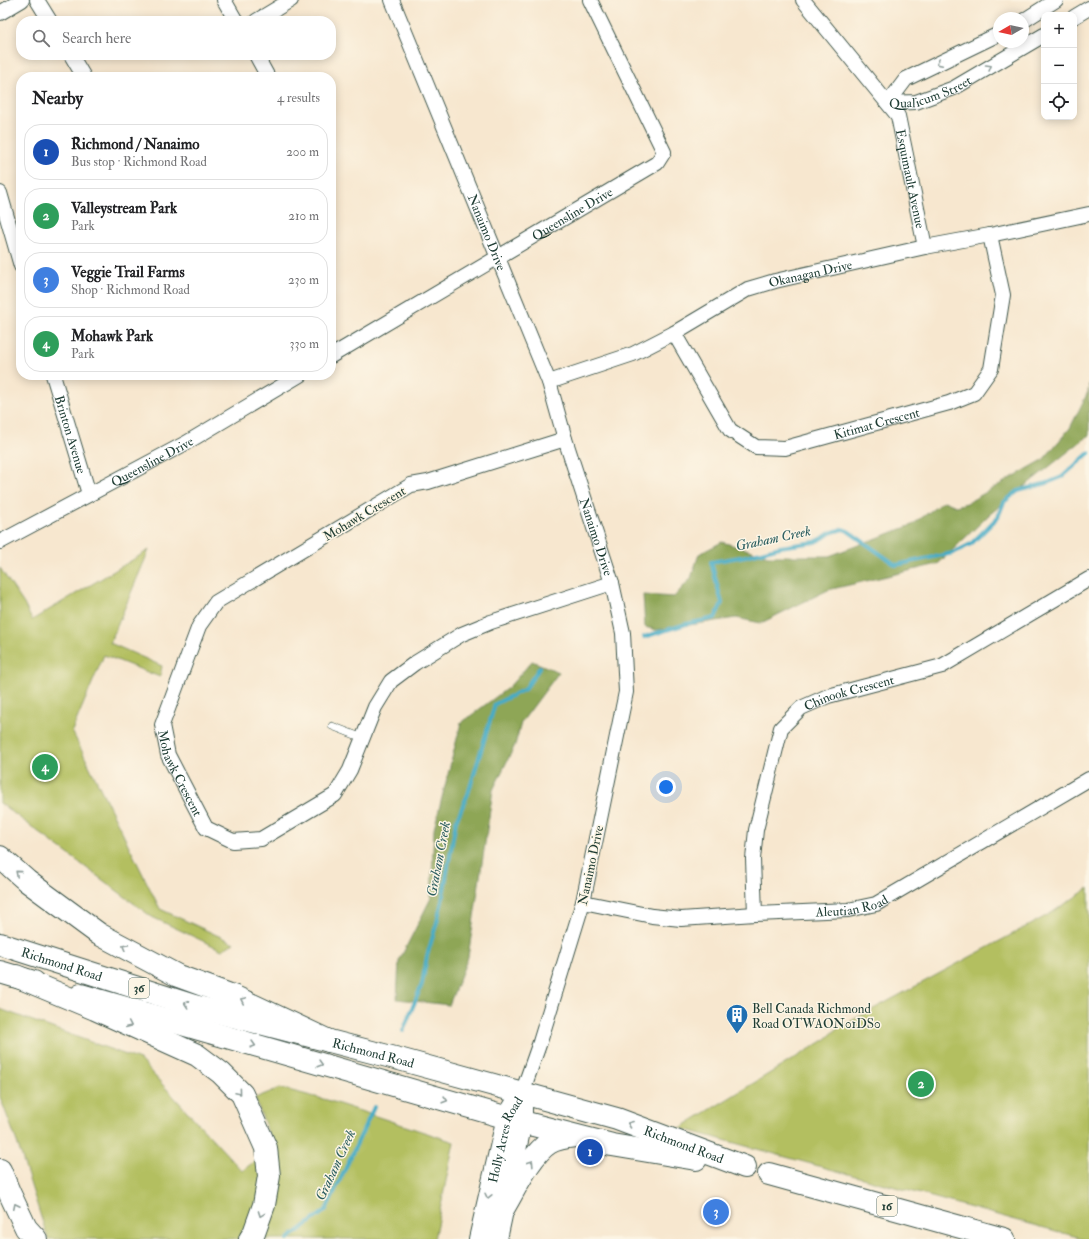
<!DOCTYPE html>
<html lang="en">
<head>
<meta charset="utf-8">
<style>
  body { margin:0; font-family:"IM FELL Double Pica",serif; background:#f2f2f2; color:#202124 }
  .controls { position:absolute; right:12px; top:12px; display:grid; overflow:hidden; border-radius:8px; box-shadow:0 2px 10px #0003 }
  .controls button { width:36px; height:36px; display:grid; place-items:center; padding:0; border:0; border-bottom:1px solid #e0e0e0; background:#fff; color:#202124; font:20px sans-serif }
  .compass { position:absolute; left:993px; top:12px; width:36px; height:36px; border-radius:50%; background:#fff; box-shadow:0 2px 10px #0003; rotate:261deg }
  .you { position:absolute; left:666px; top:787px; width:14px; height:14px; margin:-10px; border:3px solid #fff; border-radius:50%; background:#1a73e8; box-shadow:0 0 0 6px #1a73e833 }
  .badge { display:grid; place-items:center; width:26px; height:26px; border-radius:50%; background:#d93025; color:#fff; font-size:13px; font-weight:700 }
  .pin { position:absolute; translate:-50% -50%; border:2px solid #fff; box-shadow:0 1px 4px #0006 }
  .list { margin:0; padding:0; list-style:none }
  h2 { display:flex; justify-content:space-between; align-items:center; height:52px; margin:0; padding:0 16px; font-size:17px }
  h2 small { font-size:13px; font-weight:400; color:#757577 }
  .list li { display:grid; grid-template-columns:26px 1fr auto; gap:12px; align-items:center; box-sizing:border-box; height:56px; margin:0 8px 8px; padding:0 8px; border:1px solid #e0e0e0; border-radius:16px }
  .list b { display:block; font-size:15px; white-space:nowrap }
  .list p { margin:0; font-size:13px; white-space:nowrap; color:#757577 }
  .list em { font-size:13px; font-style:normal; color:#757577 }
  .icon { flex:none; width:22px; height:22px; fill:none; stroke:currentColor; stroke-width:2; stroke-linecap:round; stroke-linejoin:round }
  .map { position:relative; flex:none; width:1089px; height:1239px; overflow:hidden }
  .search { position:absolute; background:#fff; box-shadow:0 2px 10px #0003; left:16px; top:16px; width:320px; height:44px; display:flex; align-items:center; gap:10px; box-sizing:border-box; padding:0 14px; border-radius:16px; color:#757577; font-size:15px }
  .panel { position:absolute; background:#fff; box-shadow:0 2px 10px #0003; left:16px; top:72px; width:320px; height:308px; border-radius:16px }
  .map>svg:first-child { display:block }
</style>
</head>
<body>
<div class="map">
<svg width="1089" height="1239" viewBox="0 0 1089 1239">
  <rect width="100%" height="100%" fill="#fcf5e5"/>
  <filter id="ink" filterUnits="userSpaceOnUse"><feTurbulence type="fractalNoise" baseFrequency=".025" numOctaves="2"/><feDisplacementMap in="SourceGraphic" scale="8" xChannelSelector="R" yChannelSelector="G"/><feConvolveMatrix kernelMatrix="1 2 1 2 8 2 1 2 1" color-interpolation-filters="sRGB"/></filter>
  <filter id="wash" filterUnits="userSpaceOnUse"><feTurbulence type="fractalNoise" baseFrequency=".012" numOctaves="4" result="noise"/><feDisplacementMap in="SourceGraphic" scale="16" xChannelSelector="R" yChannelSelector="G"/><feGaussianBlur stdDeviation="0.9" result="paint"/><feColorMatrix in="noise" values="0 0 0 0 0 0 0 0 0 0 0 0 0 0 0 0 0 1.4 0 .05"/><feComposite in="paint" operator="in"/></filter>
  <g filter="url(#wash)">
    <rect width="100%" height="100%" fill="#f7e7cf"/>
    <g fill="#b3bf61" stroke="#697e4a">
      <polygon points="149,550 110,643 162,666 160,677 104,655 72,731 160,909 234,943 222,950 152,917 0,803 0,568 24,604 32,620"/>
      <polygon points="1089,888 1089,1239 1085,1239 680,1128 826,1039 838,1028 1048,915"/>
      <polygon points="0,1009 140,1060 242,1171 273,1146 255,1098 280,1088 327,1100 454,1142 434,1239 48,1239 17,1142 0,1097"/>
    </g>
    <g fill="#8ea657" stroke="#567246">
      <polygon points="1089,384 1089,435 990,514 938,564 828,590 761,623 736,618 656,630 645,627 643,595 674,597 691,578 699,554 722,542 768,556 829,556 912,525 944,501 956,506 967,503 1043,460 1070,428 1088,392"/>
      <polygon points="532,661 559,672 521,723 515,745 493,790 468,957 449,1005 397,999 399,961 431,898 434,829 461,723 509,687"/>
    </g>
    <g fill="none" stroke-linecap="round" stroke-linejoin="round">
      <g stroke="#47acc6" stroke-width="4">
        <polyline points="644,637 686,624 715,618 722,603 711,562 746,556 780,547 815,542 823,538 830,533 836,531 843,529 848,531 896,565 953,553 971,544 998,517 1004,502 1018,491 1047,483 1062,477 1089,453"/>
        <polyline points="403,1031 422,984 427,956 437,922 442,901 456,821 468,794 495,704 525,689 540,667"/>
        <polyline points="288,1239 326,1210 374,1107"/>
      </g>
    </g>
  </g>
  <g filter="url(#ink)">
    <g fill="none" stroke-linecap="round" stroke-linejoin="round">
      <g stroke="#3f564b" stroke-width="8">
        <polyline id="lane" points="332,726 363,738"/>
      </g>
      <g stroke="#3f564b" stroke-width="16">
        <g id="street">
          <polyline points="37,0 50,21"/>
          <polyline points="224,0 236,21"/>
          <path id="s1" d="M392,0l157,382 16,57 47,144 11,50 3,59 -43,210 -43,140 -18,51"/>
          <path id="s2" d="M803,0l95,116 27,131"/>
          <polyline points="0,13 22,0"/>
          <polyline points="1074,17 1089,8"/>
          <polyline points="256,21 291,0"/>
          <polyline points="1023,21 1056,0"/>
          <polyline points="71,55 84,77"/>
          <polyline points="256,55 268,77"/>
          <path id="s3" d="M888,103l28,-1 38,-14 90,-53"/>
          <polyline points="888,103 906,79 999,34"/>
          <polyline points="0,193 21,266"/>
          <path id="s4" d="M674,333l56,97 26,17 29,1 164,-45 25,-10 17,-24 12,-74 -13,-60"/>
          <path id="s5" d="M331,356l326,-193 7,-11 -74,-152"/>
          <path id="s6" d="M53,375l36,119"/>
          <path id="s7" d="M549,382l84,-28 41,-21 74,-44 27,-8 150,-34 65,-12 99,-21"/>
          <path id="s8" d="M565,439l-137,43 -17,3 -195,117 -17,24 -37,99 6,30 38,73 27,13 28,-2 74,-44 15,-25 25,-63 16,-26 24,-18 47,-29 29,-12 121,-39"/>
          <path id="s9" d="M0,542l186,-99 114,-68"/>
          <path id="s10" d="M583,902l69,14 29,3 74,-5 93,-4 28,-6 213,-125"/>
          <path id="s11" d="M755,914l-2,-55 3,-29 25,-102 20,-20 27,-12 114,-30 147,-87"/>
        </g>
      </g>
      <g stroke="#3f564b" stroke-width="22">
        <g id="secondary">
          <path id="s12" d="M479,1239l28,-122 15,-24"/>
          <polyline points="497,1239 522,1122 522,1105"/>
        </g>
      </g>
      <g stroke="#3f564b" stroke-width="24">
        <g id="primary">
          <path id="s13" d="M0,944l194,62 205,53 218,60 128,48"/>
          <polyline points="0,972 34,982"/>
          <polyline points="81,995 522,1122 612,1145 696,1159"/>
          <polyline points="769,1174 1004,1239"/>
          <path d="M503,1209c11,-18 28,-55 46,-66 8,-5 17,-6 26,-7"/>
        </g>
      </g>
      <g stroke="#3f564b" stroke-width="24">
        <g id="highway">
          <polyline points="0,857 27,881 99,934 178,976 233,996 329,1041"/>
          <polyline points="16,976 95,1009 197,1055 221,1073 242,1094 266,1148 269,1176 264,1205 254,1233 250,1239"/>
          <polyline points="0,1170 9,1192 26,1228 36,1239"/>
        </g>
      </g>
      <use href="#lane" stroke="#fff" stroke-width="7"/>
      <use href="#street" stroke="#fff" stroke-width="14"/>
      <use href="#secondary" stroke="#fff" stroke-width="20"/>
      <use href="#primary" stroke="#fff" stroke-width="22"/>
      <use href="#highway" stroke="#fff" stroke-width="22"/>
    </g>
    <defs><path id="oneway-chevron" d="M-2-3.5L2.5 0L-2 3.5" fill="none" stroke-width="1.6" stroke-linecap="round" stroke-linejoin="round"/></defs>
    <g stroke="#8f9e9a">
      <use href="#oneway-chevron" transform="translate(939 63) rotate(154)"/>
      <use href="#oneway-chevron" transform="translate(989 67) rotate(-31)"/>
      <use href="#oneway-chevron" transform="translate(18 873) rotate(-139)"/>
      <use href="#oneway-chevron" transform="translate(125 947) rotate(-151)"/>
      <use href="#oneway-chevron" transform="translate(243 1000) rotate(-155)"/>
      <use href="#oneway-chevron" transform="translate(187 1004) rotate(-162)"/>
      <use href="#oneway-chevron" transform="translate(129 1025) rotate(24)"/>
      <use href="#oneway-chevron" transform="translate(253 1045) rotate(16)"/>
      <use href="#oneway-chevron" transform="translate(320 1064) rotate(16)"/>
      <use href="#oneway-chevron" transform="translate(239 1092) rotate(50)"/>
      <use href="#oneway-chevron" transform="translate(445 1100) rotate(16)"/>
      <use href="#oneway-chevron" transform="translate(630 1124) rotate(-159)"/>
      <use href="#oneway-chevron" transform="translate(531 1163) rotate(-57)"/>
      <use href="#oneway-chevron" transform="translate(488 1196) rotate(103)"/>
      <use href="#oneway-chevron" transform="translate(16 1206) rotate(-116)"/>
      <use href="#oneway-chevron" transform="translate(261 1214) rotate(110)"/>
    </g>
  </g>
  <defs>
    <g id="building-pin" transform="scale(1.15)"><path d="M0 17L-7.5 6A9.5 9.5 0 1 1 7.5 6Z" fill="#1f6fb2" stroke="#fcf5e5"/><path d="M-4-6H4V6H1V3H-1V6H-4ZM-2.5-4.3h1.7v1.8h-1.7ZM.8-4.3h1.7v1.8H.8ZM-2.5-1h1.7V.8h-1.7ZM.8-1h1.7V.8H.8Z" fill="#fff"/></g>
  </defs>
  <g fill-rule="evenodd">
    <use href="#building-pin" x="737" y="1015"/>
  </g>
  <g text-anchor="middle" stroke-width="3" stroke-linejoin="round" paint-order="stroke">
    <g fill="#fcf5e5" stroke="#617469" stroke-width="1">
      <rect x="129" y="978" width="20" height="20" rx="3"/>
      <rect x="877" y="1196" width="20" height="20" rx="3"/>
    </g>
    <g font-size="12" font-weight="bold" fill="#1f3d34">
      <text x="139" y="992">36</text>
      <text x="887" y="1210">16</text>
    </g>
    <g font-size="13" fill="#1f3d34" stroke="#fcf5e5">
      <text dy="5" stroke="none"><textPath href="#s3" startOffset="44">Qualicum Street</textPath></text>
      <text dy="5" stroke="none"><textPath href="#s2" startOffset="214">Esquimault Avenue</textPath></text>
      <text dy="5" stroke="none"><textPath href="#s5" startOffset="280">Queensline Drive</textPath></text>
      <text dy="5" stroke="none"><textPath href="#s1" startOffset="251">Nanaimo Drive</textPath></text>
      <text dy="5" stroke="none"><textPath href="#s7" startOffset="285">Okanagan Drive</textPath></text>
      <text dy="5" stroke="none"><textPath href="#s4" startOffset="267">Kitimat Crescent</textPath></text>
      <text dy="5" stroke="none"><textPath href="#s6" startOffset="62">Brinton Avenue</textPath></text>
      <text dy="5" stroke="none"><textPath href="#s9" startOffset="172">Queensline Drive</textPath></text>
      <text transform="translate(364 513) rotate(-31)" y="5">Mohawk Crescent</text>
      <text dy="5" stroke="none"><textPath href="#s1" startOffset="575">Nanaimo Drive</textPath></text>
      <text dy="5" stroke="none"><textPath href="#s11" startOffset="268">Chinook Crescent</textPath></text>
      <text dy="5" stroke="none"><textPath href="#s8" startOffset="575">Mohawk Crescent</textPath></text>
      <text transform="translate(590 865) rotate(-78)" y="5">Nanaimo Drive</text>
      <text dy="5" stroke="none"><textPath href="#s10" startOffset="271">Aleutian Road</textPath></text>
      <text dy="5" stroke="none"><textPath href="#s13" startOffset="65">Richmond Road</textPath></text>
      <text dy="5" stroke="none"><textPath href="#s13" startOffset="389">Richmond Road</textPath></text>
      <text dy="5" stroke="none"><textPath href="#s12" startOffset="103">Holly Acres Road</textPath></text>
      <text dy="5" stroke="none"><textPath href="#s13" startOffset="713">Richmond Road</textPath></text>
    </g>
    <g font-size="13" fill="#1f3d34" stroke="#fcf5e5" text-anchor="start">
      <text x="752" y="1013">Bell Canada Richmond<tspan x="752" dy="15">Road OTWAON01DS0</tspan></text>
    </g>
    <g font-size="14" font-style="italic" fill="#2b5e60" stroke="#fcf5e5">
      <text transform="translate(773 538) rotate(-12)" y="5">Graham Creek</text>
      <text transform="translate(438 859) rotate(-79)" y="5">Graham Creek</text>
      <text transform="translate(335 1165) rotate(-65)" y="5">Graham Creek</text>
    </g>
  </g>
</svg>
<div class="controls">
<button>+</button>
<button>−</button>
<button><svg class="icon" aria-label="locate" viewBox="0 0 24 24"><circle cx="12" cy="12" r="6"/><path d="M12 2v4M12 18v4M2 12h4M18 12h4"/></svg></button>
</div>
<svg class="compass" viewBox="-18 -18 36 36"><path d="M0-13l5 13h-10z" fill="#e53935"/><path d="M0 13l5-13h-10z" fill="#757577"/></svg>
<div class="you"></div>
<div class="pin badge" style="left:590px;top:1152px;background:#1a4fb4">1</div>
<div class="pin badge" style="left:921px;top:1084px;background:#2e9e5b">2</div>
<div class="pin badge" style="left:716px;top:1212px;background:#3f7fe0">3</div>
<div class="pin badge" style="left:45px;top:767px;background:#2e9e5b">4</div>
<div class="search"><svg class="icon" aria-label="search" viewBox="0 0 24 24"><circle cx="10" cy="10" r="6"/><path d="M15 15l6 6"/></svg>Search here</div>
<section class="panel">
<h2>Nearby<small>4 results</small></h2>
<ul class="list">
<li><span class="badge" style="background:#1a4fb4">1</span><div><b>Richmond / Nanaimo</b><p>Bus stop · Richmond Road</p></div><em>200 m</em></li>
<li><span class="badge" style="background:#2e9e5b">2</span><div><b>Valleystream Park</b><p>Park</p></div><em>210 m</em></li>
<li><span class="badge" style="background:#3f7fe0">3</span><div><b>Veggie Trail Farms</b><p>Shop · Richmond Road</p></div><em>230 m</em></li>
<li><span class="badge" style="background:#2e9e5b">4</span><div><b>Mohawk Park</b><p>Park</p></div><em>330 m</em></li>
</ul>
</section>
</div>
</body>
</html>
